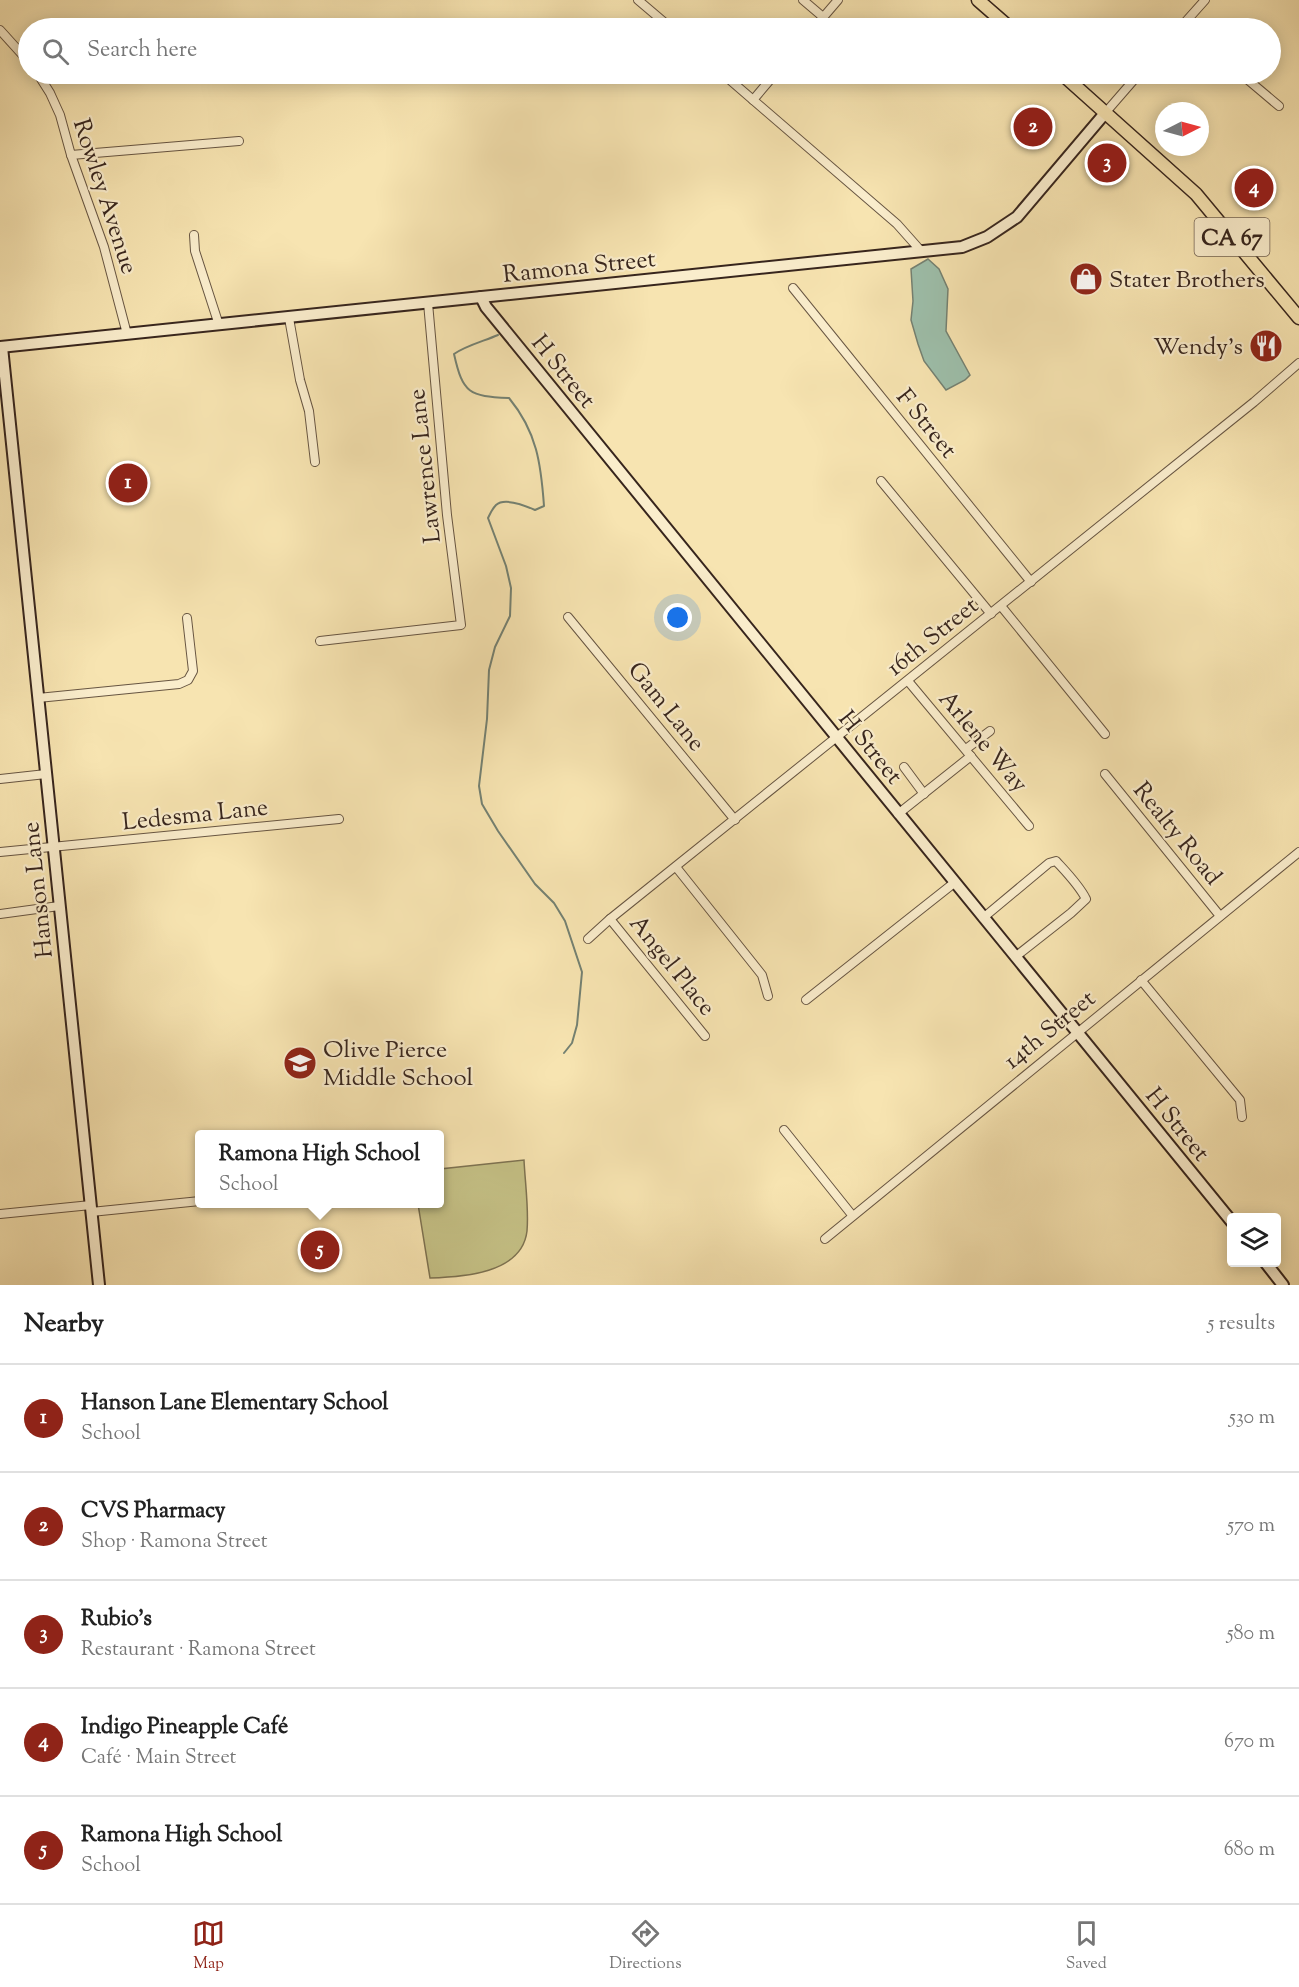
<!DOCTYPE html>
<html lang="en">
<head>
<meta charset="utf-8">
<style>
  body { margin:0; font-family:"Sorts Mill Goudy",serif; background:#f2f2f2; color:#222 }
  .controls { position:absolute; right:18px; bottom:18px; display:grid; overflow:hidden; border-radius:6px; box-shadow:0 3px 15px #0003 }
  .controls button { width:54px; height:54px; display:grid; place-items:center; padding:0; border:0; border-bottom:2px solid #e0e0e0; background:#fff; color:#222; font:30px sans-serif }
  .compass { position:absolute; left:1155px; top:102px; width:54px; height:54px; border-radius:50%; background:#fff; box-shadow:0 3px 15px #0003; rotate:84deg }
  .you { position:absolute; left:678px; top:618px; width:21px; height:21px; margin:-15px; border:4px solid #fff; border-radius:50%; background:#1a73e8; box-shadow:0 0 0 9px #1a73e833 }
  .badge { display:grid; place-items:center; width:39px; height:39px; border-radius:50%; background:#8f2418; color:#fff; font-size:20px; font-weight:700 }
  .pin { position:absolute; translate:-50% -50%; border:3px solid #fff; box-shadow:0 2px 6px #0006 }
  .popup { position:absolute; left:195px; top:1130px; width:249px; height:78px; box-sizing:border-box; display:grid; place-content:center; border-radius:6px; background:#fff; filter:drop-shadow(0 2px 4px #0005); font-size:20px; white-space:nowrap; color:#767676 }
  .popup b { font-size:22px; color:#222 }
  .popup::after { content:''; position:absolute; left:50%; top:100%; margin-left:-12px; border:12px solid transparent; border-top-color:#fff }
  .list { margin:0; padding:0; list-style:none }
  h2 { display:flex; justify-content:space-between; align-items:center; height:78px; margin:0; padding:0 24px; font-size:26px }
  h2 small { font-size:20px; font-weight:400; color:#767676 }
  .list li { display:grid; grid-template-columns:39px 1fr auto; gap:18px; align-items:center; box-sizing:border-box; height:108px; padding:0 24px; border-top:2px solid #e0e0e0 }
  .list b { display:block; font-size:22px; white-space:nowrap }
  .list p { margin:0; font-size:20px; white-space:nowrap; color:#767676 }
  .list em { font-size:20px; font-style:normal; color:#767676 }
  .icon { flex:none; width:33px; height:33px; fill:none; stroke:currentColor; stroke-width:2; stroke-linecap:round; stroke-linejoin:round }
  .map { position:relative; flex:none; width:1299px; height:1285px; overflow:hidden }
  .search { position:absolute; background:#fff; box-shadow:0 3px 15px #0003; left:18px; right:18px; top:18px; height:66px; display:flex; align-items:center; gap:15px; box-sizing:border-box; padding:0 21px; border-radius:33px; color:#767676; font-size:22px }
  .sheet { height:618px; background:#fff }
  nav { display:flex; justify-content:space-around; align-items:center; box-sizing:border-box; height:84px; border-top:2px solid #e0e0e0; background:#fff; font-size:16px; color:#767676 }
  nav a { display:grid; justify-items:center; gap:3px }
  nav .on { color:#8f2418 }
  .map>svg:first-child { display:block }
</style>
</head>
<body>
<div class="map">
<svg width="1299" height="1285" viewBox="0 0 1299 1285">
  <rect width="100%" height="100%" fill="#f7e4b1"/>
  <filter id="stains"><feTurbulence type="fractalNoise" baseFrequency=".00333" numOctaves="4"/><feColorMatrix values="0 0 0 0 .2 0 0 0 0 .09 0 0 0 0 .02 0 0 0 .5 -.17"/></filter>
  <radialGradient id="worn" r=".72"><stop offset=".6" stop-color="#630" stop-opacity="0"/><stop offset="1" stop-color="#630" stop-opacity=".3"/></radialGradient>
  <path fill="#c5c186" stroke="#7e7352" stroke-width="1.5" d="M524,1160c1,22 5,49 3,71 -5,43 -65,46 -97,47l-12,-74h22v-35z"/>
  <polygon fill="#9dbfab" stroke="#748172" stroke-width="1.5" points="928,259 939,269 948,289 946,331 970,375 965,380 946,390 924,361 918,344 911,320 913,301 911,269"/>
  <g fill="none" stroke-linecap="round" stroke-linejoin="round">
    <path stroke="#748172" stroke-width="2" d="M498,335c-14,6 -33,11 -44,19 9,40 15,42 55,44 28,34 32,66 35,108l-9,4c-9,-4 -30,-13 -39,-5 -4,4 -6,9 -8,13l18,48 5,22 -1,28 -15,31 -6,23 -2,49 -8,67 3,18 16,27 37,53 19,19 11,18 17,51 -5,53 -5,18 -8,10"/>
    <g stroke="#675542" stroke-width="10">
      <g id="street">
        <polyline points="638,0 671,28"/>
        <polyline points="803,0 823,17"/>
        <polyline points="163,28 170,28"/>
        <polyline points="814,28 838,0"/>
        <polyline points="1180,28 1205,0"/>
        <polyline points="0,30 28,61"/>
        <polyline points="38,74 50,93 60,115 71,155 104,247 127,334"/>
        <polyline points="723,74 897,224 921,251"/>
        <polyline points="1241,74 1279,106"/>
        <polyline points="753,100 775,74"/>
        <polyline points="1106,112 1139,74"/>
        <polyline points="71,155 239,141"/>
        <polyline points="194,235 195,251 219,325"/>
        <polyline points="793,288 1031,582"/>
        <polyline points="289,318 300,380 309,411 315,462"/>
        <polyline points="881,481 991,614"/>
        <polyline points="1001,606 1105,734"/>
        <polyline points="568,617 735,820"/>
        <polyline points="320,641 461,625 447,515 428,303"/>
        <polyline points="908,681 1029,826"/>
        <polyline points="38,698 179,684 188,680 193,671 187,618"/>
        <polyline points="966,749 990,731"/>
        <polyline points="904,767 924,794"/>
        <polyline points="1105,774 1220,916"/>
        <polyline points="0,779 46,774"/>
        <polyline points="898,814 971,756"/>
        <polyline points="0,852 339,819"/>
        <polyline points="676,867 762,975 768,996"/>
        <polyline points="0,914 59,906"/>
        <path d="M983,918l66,-55 7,-2c11,12 23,24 30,38l-15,14 -56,44"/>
        <polyline points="610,919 705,1036"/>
        <polyline points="588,939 610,919 1254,402 1299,363"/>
        <polyline points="1141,980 1240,1100 1242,1117"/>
        <polyline points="806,1000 954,883"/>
        <polyline points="784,1130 852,1215"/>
        <polyline points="91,1212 200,1201"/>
        <polyline points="0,1214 91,1205"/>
        <polyline points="825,1239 1299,852"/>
      </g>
    </g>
    <g stroke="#37251d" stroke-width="14">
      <g id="secondary">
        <polyline points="481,297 486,307 1232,1222"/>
        <polyline points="0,347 962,247 987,237 1017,217 1106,112"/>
        <polyline points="2,347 99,1285"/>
        <polyline points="1265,1262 1283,1285"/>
      </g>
    </g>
    <g stroke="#37251d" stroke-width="15">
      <g id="primary">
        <polyline points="978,0 1010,28"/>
        <polyline points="1062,74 1196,194 1299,318"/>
      </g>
    </g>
    <use href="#street" stroke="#faedcc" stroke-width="8"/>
    <use href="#secondary" stroke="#faedcc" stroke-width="10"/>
    <use href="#primary" stroke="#f7e4b1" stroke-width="12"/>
  </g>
  <defs>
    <g id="shop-disc" transform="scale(1.725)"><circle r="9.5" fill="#8f2418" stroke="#faedcc"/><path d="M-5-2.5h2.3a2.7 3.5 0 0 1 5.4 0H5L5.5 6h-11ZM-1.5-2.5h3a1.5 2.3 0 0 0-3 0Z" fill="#fff"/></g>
    <g id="restaurant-disc" transform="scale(1.725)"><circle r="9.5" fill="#8f2418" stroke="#faedcc"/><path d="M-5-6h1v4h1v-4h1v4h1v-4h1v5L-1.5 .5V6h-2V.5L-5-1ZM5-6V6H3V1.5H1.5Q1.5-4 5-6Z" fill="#fff"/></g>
    <g id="school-disc" transform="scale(1.725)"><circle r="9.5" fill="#8f2418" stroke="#faedcc"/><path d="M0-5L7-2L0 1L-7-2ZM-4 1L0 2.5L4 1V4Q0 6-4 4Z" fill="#fff"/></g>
  </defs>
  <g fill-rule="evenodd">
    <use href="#shop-disc" x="1086" y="279"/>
    <use href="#restaurant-disc" x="1266" y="346"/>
    <use href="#school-disc" x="300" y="1063"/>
  </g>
  <g text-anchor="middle" stroke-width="4.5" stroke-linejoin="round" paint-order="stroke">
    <rect fill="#faedcc" stroke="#726152" stroke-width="1.5" x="1194.5" y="218" width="75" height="38" rx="4.5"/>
    <g font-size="22" font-weight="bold" fill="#37251d">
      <text x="1232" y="245">CA 67</text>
    </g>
    <g font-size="24" fill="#37251d" stroke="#faedcc">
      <text transform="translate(106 196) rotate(72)" y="8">Rowley Avenue</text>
      <text transform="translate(579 266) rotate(-6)" y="8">Ramona Street</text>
      <text transform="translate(564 371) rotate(51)" y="8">H Street</text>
      <text transform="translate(927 423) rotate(51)" y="8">F Street</text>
      <text transform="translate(424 466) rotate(-96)" y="8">Lawrence Lane</text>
      <text transform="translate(932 636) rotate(-39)" y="8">16th Street</text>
      <text transform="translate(667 706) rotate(51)" y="8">Gam Lane</text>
      <text transform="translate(984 741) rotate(50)" y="8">Arlene Way</text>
      <text transform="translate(871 747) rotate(51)" y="8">H Street</text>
      <text transform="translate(195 814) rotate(-6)" y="8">Ledesma Lane</text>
      <text transform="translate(1178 833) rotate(51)" y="8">Realty Road</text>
      <text transform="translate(37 890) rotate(-96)" y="8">Hanson Lane</text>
      <text transform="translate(673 965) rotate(51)" y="8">Angel Place</text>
      <text transform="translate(1049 1029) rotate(-39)" y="8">14th Street</text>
      <text transform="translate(1178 1124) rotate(51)" y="8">H Street</text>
    </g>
    <g font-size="24" fill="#37251d" stroke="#faedcc" text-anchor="start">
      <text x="1109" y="287">Stater Brothers</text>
      <text x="1243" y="354" text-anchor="end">Wendy's</text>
      <text x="323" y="1057">Olive Pierce<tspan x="323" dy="28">Middle School</tspan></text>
    </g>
  </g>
  <rect width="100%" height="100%" filter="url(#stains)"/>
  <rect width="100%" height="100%" fill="url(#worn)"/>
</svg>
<div class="controls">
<button><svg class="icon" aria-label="layers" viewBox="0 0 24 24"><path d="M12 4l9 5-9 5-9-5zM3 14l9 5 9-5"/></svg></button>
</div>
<svg class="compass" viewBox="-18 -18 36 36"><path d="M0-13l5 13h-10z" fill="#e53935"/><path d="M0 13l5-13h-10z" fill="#767676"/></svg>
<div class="you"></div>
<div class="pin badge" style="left:128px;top:483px">1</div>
<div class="pin badge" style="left:1033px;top:127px">2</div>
<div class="pin badge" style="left:1107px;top:163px">3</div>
<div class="pin badge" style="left:1254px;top:188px">4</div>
<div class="pin badge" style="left:320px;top:1250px">5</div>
<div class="popup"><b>Ramona High School</b>School</div>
<div class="search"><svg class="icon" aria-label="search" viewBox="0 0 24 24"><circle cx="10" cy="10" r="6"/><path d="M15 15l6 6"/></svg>Search here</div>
</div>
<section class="sheet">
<h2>Nearby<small>5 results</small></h2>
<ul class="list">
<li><span class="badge">1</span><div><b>Hanson Lane Elementary School</b><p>School</p></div><em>530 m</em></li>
<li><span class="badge">2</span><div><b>CVS Pharmacy</b><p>Shop · Ramona Street</p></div><em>570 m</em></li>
<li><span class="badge">3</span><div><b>Rubio's</b><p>Restaurant · Ramona Street</p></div><em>580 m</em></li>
<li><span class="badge">4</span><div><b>Indigo Pineapple Café</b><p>Café · Main Street</p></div><em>670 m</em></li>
<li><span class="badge">5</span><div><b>Ramona High School</b><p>School</p></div><em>680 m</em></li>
</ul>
</section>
<nav>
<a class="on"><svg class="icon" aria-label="map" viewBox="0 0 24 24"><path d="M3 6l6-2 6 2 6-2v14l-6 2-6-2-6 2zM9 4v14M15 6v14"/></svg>Map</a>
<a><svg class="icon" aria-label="directions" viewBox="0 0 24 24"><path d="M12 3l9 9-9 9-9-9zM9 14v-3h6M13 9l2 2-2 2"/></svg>Directions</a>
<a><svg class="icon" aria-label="saved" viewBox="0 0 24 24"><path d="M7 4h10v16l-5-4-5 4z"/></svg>Saved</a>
</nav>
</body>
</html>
